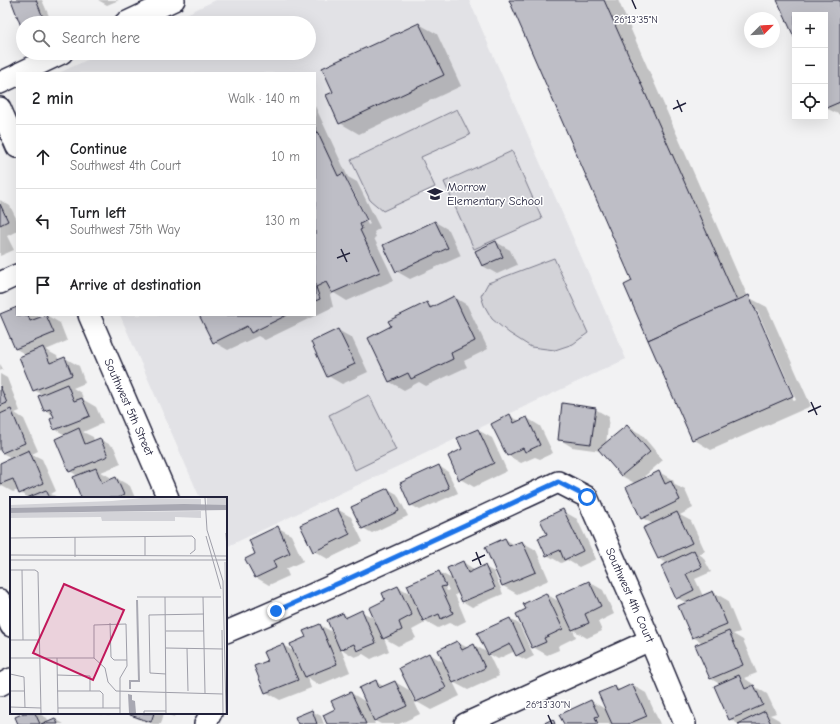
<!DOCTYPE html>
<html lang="en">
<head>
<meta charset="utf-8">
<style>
  body { margin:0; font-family:"Comic Neue",sans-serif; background:#f2f2f2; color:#202124 }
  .controls { position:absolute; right:12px; top:12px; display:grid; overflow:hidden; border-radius:0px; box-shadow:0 4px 16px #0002 }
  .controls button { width:36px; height:36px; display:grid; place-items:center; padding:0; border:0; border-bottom:1px solid #e0e0e0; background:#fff; color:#202124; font:20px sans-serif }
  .compass { position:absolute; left:744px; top:12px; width:36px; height:36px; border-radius:50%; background:#fff; box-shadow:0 4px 16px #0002; rotate:66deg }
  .stop { position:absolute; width:12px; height:12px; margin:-9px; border:3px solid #1a73e8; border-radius:50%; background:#fff }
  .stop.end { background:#1a73e8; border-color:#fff; box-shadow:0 1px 4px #0008 }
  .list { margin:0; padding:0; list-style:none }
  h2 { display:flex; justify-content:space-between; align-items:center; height:52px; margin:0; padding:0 16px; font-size:17px }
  h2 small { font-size:13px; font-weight:400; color:#757577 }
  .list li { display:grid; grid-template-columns:26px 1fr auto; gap:12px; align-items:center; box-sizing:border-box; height:64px; padding:0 16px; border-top:1px solid #e0e0e0 }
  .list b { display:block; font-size:15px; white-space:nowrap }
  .list p { margin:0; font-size:13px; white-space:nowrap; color:#757577 }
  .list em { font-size:13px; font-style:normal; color:#757577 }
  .icon { flex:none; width:22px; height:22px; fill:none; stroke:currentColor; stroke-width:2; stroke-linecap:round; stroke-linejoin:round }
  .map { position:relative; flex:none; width:840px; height:724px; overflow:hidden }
  .search { position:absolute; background:#fff; box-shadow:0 4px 16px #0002; left:16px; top:16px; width:300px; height:44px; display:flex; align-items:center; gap:10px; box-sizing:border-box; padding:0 14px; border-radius:22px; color:#757577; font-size:15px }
  .panel { position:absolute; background:#fff; box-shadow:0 4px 16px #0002; left:16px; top:72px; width:300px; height:244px; border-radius:0px }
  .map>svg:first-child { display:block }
</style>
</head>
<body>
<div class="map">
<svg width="840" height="724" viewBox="0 0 840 724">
  <rect width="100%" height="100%" fill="#f2f2f3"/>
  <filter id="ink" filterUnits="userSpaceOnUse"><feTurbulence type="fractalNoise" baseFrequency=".025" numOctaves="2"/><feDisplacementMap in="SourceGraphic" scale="8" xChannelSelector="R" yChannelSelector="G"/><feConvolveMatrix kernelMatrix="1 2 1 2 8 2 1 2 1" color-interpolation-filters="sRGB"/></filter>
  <g filter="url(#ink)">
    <polygon fill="#e2e2e6" points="216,0 469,0 626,359 226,547 226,498 200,498 120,315 315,315 315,73 59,73 102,53 309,53 309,23 167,23"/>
    <g fill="#d3d3d8" stroke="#7a7a8a">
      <polygon points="457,109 470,135 421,157 435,187 383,211 370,200 351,160"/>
      <polygon points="512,151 542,219 474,249 444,182"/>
      <polygon points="554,258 588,333 573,344 555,350 531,347 509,333 492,319 484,305 481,296 488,283"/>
      <polygon points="369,395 396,450 355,470 329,415"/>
    </g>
    <g fill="#0003" fill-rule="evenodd">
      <polygon points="14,0 42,0 52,23 23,23 23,28 12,1"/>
      <polygon points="98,0 119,0 107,5"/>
      <path d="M510,0h108l130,297 19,10 44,99 -100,44 -18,-11 -59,-157zM755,310h2l39,90 -2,1z"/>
      <polygon points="779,0 840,0 840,115 826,108 825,105 825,15 795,15 795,37"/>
      <polygon points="419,24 437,34 461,86 359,134 340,123 334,92"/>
      <path d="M315,106l33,71 9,5 23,46 -6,4 2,5 -2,1 20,42 -47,21 -13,-8 -4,2 3,12 -68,33 -7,-4 -30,14 -14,-8 -14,-27h115zM346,181h2l22,43 -2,1z"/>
      <polygon points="0,200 10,206 17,220 17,231 7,236 14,250 0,256"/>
      <polygon points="435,222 449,230 461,256 410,279 396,271"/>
      <polygon points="496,242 510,250 517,265 497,274 483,266 476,251"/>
      <polygon points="454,297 467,305 488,349 464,361 467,367 426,386 419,382 404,390 390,382 369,338 392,327 427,304 433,307"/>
      <polygon points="17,308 17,315 38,315 39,318 46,315 60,323 67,341 46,350 57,356 59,360 65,358 79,366 85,383 73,388 81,393 84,400 96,407 103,423 83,432 93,437 94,441 100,439 114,447 121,464 101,472 110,477 111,480 116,478 130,486 135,498 82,498 78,476 70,471 65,435 55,429 54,416 45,410 43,395 34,390 27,355 16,349"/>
      <polygon points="338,330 352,338 368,372 342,384 328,376"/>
      <polygon points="0,364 3,369 0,371"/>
      <polygon points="0,374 7,378 20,411 15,413 24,419 38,451 32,454 42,459 56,491 51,494 59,498 29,498 20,493 19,490 13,492 0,485 0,464 12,458 2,453 1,450 0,451"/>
      <polygon points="595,409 609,417 606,444 627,426 641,434 663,460 638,482 659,472 673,480 675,485 685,490 693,508 680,515 691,521 705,551 699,554 703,557 711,572 695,579 703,596 713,592 727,600 740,632 733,634 743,640 757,673 744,678 753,684 754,686 767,694 776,713 770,715 779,720 781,724 738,724 730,719 720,684 711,679 703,643 693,637 687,603 677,598 668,564 659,559 653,524 642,518 636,484 622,476 601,451 572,447 559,439"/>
      <polygon points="510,416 520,421 527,418 540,426 553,453 540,459 535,457 521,463 507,455"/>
      <polygon points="478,430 492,438 507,471 474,487 460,479 464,449"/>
      <polygon points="439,466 448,472 458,493 420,510 411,505"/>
      <polygon points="388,489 397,494 408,516 372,533 363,528"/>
      <polygon points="337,509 351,517 363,542 328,559 314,551"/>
      <polygon points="563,511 577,519 596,559 579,567 567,560 561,563 547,555 548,534"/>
      <polygon points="277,527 291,535 303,561 286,569 289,576 269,585 255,577 257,555"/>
      <polygon points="505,539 515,545 522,542 536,550 549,580 517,594 503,586"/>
      <path d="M463,562l9,6 2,3 11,-4 9,5 9,22 -31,13 -10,-6 -3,-8 -4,2 11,26 -10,5 -7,-3 -11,5 -14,-8 1,3 -13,7 4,8 -18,8 -14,-8 5,13 -18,8 -8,-5 -8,3 -14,-8 9,23 -31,13 -12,-8 4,11 -31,12 -14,-8 2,-31 15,-16 12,7 25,-27 14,8 9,-19 6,3 13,-5 14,7 11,-18 11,-14 15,8 26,-23 15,8zM443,582h2l4,8 -2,1z"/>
      <polygon points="589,582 603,590 614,614 598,622 602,631 587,638 573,630 576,637 558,646 559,650 547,655 533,647 527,610 546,594 560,602"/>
      <polygon points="510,619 519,624 534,656 526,660 516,655 515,651 498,659 489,654"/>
      <polygon points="457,642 468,648 474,645 488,653 499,676 468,690 453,682 460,696 431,710 417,702 400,668 429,654 445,663"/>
      <polygon points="376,682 385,687 395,682 409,690 420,714 399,724 381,724 373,720 375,724 329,724 337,710 351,693 366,702"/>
      <polygon points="632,685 646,693 660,724 565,724 591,701 607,710 615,687 620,690"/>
      <polygon points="312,711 321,716 324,724 299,724"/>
      <polygon points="26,713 38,713 47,718 49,722 55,719 64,724 19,724"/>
      <polygon points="93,713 110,713 110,716"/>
      <polygon points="131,713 175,713 174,717 164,713 161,724 153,724 140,720 131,714"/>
    </g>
    <g fill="#bebec6" stroke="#22223b">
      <polygon points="11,0 36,0 44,20 37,23 23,23 22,29"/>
      <polygon points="509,0 604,0 737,301 648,340 624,285 632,281"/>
      <polygon points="777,0 840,0 840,102 826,108 825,107 825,15 795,15 795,39"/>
      <polygon points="419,23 444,75 339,124 326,95 333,92 322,68"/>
      <polygon points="315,127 338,176 343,173 367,220 360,224 362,229 360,230 380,272 332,293 326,282 316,287 320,299 315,301"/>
      <polygon points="0,204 8,221 0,225"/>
      <polygon points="435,221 448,248 396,272 383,245"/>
      <polygon points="496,241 503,257 482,266 475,251"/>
      <polygon points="749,295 793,396 692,440 648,340"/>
      <polygon points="454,296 475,341 451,353 453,359 411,379 408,373 389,382 368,338 391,326 388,321 427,302 430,308"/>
      <polygon points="17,307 17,315 28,315 30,321 46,315 54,333 15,349 0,314"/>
      <polygon points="199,315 287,315 251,333 247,326 213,343"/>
      <polygon points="338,329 355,364 327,377 311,342"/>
      <polygon points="43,347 50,363 65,357 72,375 33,391 19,357"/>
      <polygon points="67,384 74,401 82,398 90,416 54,430 50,419 54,417 50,409 44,411 38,396"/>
      <polygon points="0,386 7,403 0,406"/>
      <polygon points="562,403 596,408 591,444 558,440"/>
      <polygon points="11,409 25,443 2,453 0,450 0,414"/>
      <polygon points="510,414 514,423 527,417 540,445 525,452 523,448 507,456 491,424"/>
      <polygon points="627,425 650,452 621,476 598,449"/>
      <polygon points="79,428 85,444 100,438 108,456 69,472 55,439"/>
      <polygon points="478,429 494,463 459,480 448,456 462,449 457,438"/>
      <polygon points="29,450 43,483 19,494 13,479 0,484 0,463"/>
      <polygon points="439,465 449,488 410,506 400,483"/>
      <polygon points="96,468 102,483 116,477 124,495 118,498 81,498 73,477"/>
      <polygon points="659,471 665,484 671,481 680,500 641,519 626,487"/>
      <polygon points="388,488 399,511 362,529 351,507 362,502 361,500"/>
      <polygon points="46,490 50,498 27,498"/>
      <polygon points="337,508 350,534 313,552 300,525"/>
      <polygon points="563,509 583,551 564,560 560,550 546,556 538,538 547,534 540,520"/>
      <polygon points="677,512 692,543 658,559 643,528"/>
      <polygon points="278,526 290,553 273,561 276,568 255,578 245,559 255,554 249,540"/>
      <polygon points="505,538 509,546 522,541 536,572 502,586 485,547"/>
      <polygon points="694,550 702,567 686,574 694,590 676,599 661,566"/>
      <polygon points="463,561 468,573 485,565 495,588 462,602 447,568"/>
      <polygon points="439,571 446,586 441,587 453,613 441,619 439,614 423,621 407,585"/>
      <polygon points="589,581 601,606 585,614 589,623 572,630 556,596"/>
      <polygon points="398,586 412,615 399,622 402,630 383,639 369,608 385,600 382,593"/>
      <polygon points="713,591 727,624 692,638 678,606"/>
      <polygon points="546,593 563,629 544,638 546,642 532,648 516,614 526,609 523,604"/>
      <polygon points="362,610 376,643 357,651 354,644 340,650 327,620 343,613 345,618"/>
      <polygon points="510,618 525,651 516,656 510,644 488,655 477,633"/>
      <polygon points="320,624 337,664 305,677 290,644 306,637 303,631"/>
      <polygon points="729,631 743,665 710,679 695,645"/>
      <polygon points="457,641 462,650 474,644 485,668 453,683 438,650"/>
      <polygon points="283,644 298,680 265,693 254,666 267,661 263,652"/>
      <polygon points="429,653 446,688 416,702 399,668"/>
      <polygon points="739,675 745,689 754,685 763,705 729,720 714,686"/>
      <polygon points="376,680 379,688 395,681 407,706 374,721 359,688"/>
      <polygon points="632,684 647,716 628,724 612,724 598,693 615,686 617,691"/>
      <polygon points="351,692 366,724 327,724 323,715 335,709 331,701"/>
      <polygon points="591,700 599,716 595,717 598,724 564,724 559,715"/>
      <polygon points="312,710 317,724 298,724 295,717"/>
      <polygon points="765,711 771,724 738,724"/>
      <polygon points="24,713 35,713 40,724 18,724 15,717"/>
      <polygon points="130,713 154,713 151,722 130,715"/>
      <polygon points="55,718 58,724 41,724"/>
      <polygon points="553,719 555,724 542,724"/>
    </g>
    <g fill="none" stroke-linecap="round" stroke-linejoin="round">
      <g stroke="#22223b" stroke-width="24">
        <g id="minor">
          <polyline points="125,23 174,0"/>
          <polyline points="20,73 62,53"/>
          <polyline points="0,83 17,75"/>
          <polyline points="0,108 17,147"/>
          <polyline points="0,283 17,275"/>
          <polyline points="89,315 168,498"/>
          <polyline points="0,600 11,626"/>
          <path d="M226,632c112,-47 222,-99 332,-150l29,15 63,143 35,84"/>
          <polyline points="0,685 11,679"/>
          <polyline points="205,724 211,713"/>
          <polyline points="465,724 650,640"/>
        </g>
      </g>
      <use href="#minor" stroke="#fff" stroke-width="21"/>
    </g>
  </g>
  <g fill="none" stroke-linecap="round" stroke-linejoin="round" filter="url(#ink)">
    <polyline stroke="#1a73e8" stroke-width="5" points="276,611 348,579 558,482 587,497"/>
  </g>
  <path fill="none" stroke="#22223b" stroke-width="1.5" d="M632,0l4,9M677,100l5,12M673,109l13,-6M341,249l6,13M337,258l13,-5M811,402l6,13M808,412l13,-6M476,552l5,13M472,561l13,-6M548,715l4,9"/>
  <defs>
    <g id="school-bare" transform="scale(1.2)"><path d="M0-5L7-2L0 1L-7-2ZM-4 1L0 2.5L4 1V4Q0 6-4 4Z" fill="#22223b" stroke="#fff" stroke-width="2.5" paint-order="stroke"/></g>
  </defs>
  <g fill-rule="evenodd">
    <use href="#school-bare" x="435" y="194"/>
  </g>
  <g text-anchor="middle" stroke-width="3" stroke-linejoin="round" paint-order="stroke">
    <g font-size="12" fill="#22223b" stroke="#fff" text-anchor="start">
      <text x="447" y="191">Morrow<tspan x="447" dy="14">Elementary School</tspan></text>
    </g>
    <g font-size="12" fill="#22223b" stroke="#fff">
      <text transform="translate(129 407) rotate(66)" y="4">Southwest 5th Street</text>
      <text transform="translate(630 595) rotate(66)" y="4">Southwest 4th Court</text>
    </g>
  </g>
  <g transform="translate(10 497)">
    <rect width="217" height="217" fill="#f2f2f3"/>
    <path d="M132,1l59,1v6l-191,3v-3l102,-4zM197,1h20v7h-20zM191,14v7l-26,-1v4h-73l-1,-4 -91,1v-5zM214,65h3v77l-1,-3z" fill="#d3d3d8"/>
    <path d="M174,7l43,1v5l-217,3v-5zM118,197l4,1v5l3,1 1,12h-7z" fill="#a8a8b2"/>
    <path fill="none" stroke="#a8a8b2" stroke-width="2" d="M120,192v-8h9l-2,-81"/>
    <path fill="none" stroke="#9f9fa9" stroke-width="1" d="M195,1l2,32 16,51 3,132M216,36l1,17M135,39v20M196,39l15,53M0,41l182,-2 3,3v11l-5,4M0,58l217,1M65,60v-20M0,63h217M0,73h25l3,2 3,141M12,73l1,70M127,100h84M155,100l1,116M193,100l2,96M100,126l1,34 3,3h13M212,133l1,83M156,134h38M0,143h30M156,151l57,1M177,151l1,43M0,161h84l11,10 3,14 8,9 107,3M47,161l1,55M84,161v-33l32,-1 1,42 -7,12v35M0,177l14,3 1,31M156,177l-16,-1 -1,-58 55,-1M47,178l33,1v15M0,194h14M47,194h43l3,3v14M0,210l31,1M48,211h62M134,216v-2h22"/>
    <path fill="#c2185b" fill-opacity="0.15" stroke="#c2185b" stroke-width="2" d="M54,87l60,26 -31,70 -60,-27z"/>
    <rect width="217" height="217" fill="none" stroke="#22223b" stroke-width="2"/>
  </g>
  <g font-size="10" text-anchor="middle" fill="#22223b" stroke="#fff" stroke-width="3" stroke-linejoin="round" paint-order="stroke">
    <text x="636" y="23">26°13'35"N</text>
    <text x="548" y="708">26°13'30"N</text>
  </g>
</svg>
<div class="controls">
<button>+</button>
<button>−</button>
<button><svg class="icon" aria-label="locate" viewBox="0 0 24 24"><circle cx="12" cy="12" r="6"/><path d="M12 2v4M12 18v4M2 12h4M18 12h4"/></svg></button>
</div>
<svg class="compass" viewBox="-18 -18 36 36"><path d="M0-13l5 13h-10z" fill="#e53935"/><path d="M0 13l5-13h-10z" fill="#757577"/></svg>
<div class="stop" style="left:587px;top:497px"></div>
<div class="stop end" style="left:276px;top:611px"></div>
<div class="search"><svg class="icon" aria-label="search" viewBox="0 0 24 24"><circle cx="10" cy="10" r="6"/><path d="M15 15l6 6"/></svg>Search here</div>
<section class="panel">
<h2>2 min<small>Walk · 140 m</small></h2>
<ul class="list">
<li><svg class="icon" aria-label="ahead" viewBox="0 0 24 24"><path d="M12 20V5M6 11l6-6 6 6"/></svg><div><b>Continue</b><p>Southwest 4th Court</p></div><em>10 m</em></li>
<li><svg class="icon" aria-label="left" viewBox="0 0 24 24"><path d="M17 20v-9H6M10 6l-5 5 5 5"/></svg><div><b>Turn left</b><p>Southwest 75th Way</p></div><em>130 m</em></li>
<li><svg class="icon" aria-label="arrive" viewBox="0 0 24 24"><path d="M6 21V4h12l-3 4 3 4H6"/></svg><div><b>Arrive at destination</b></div></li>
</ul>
</section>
</div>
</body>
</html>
